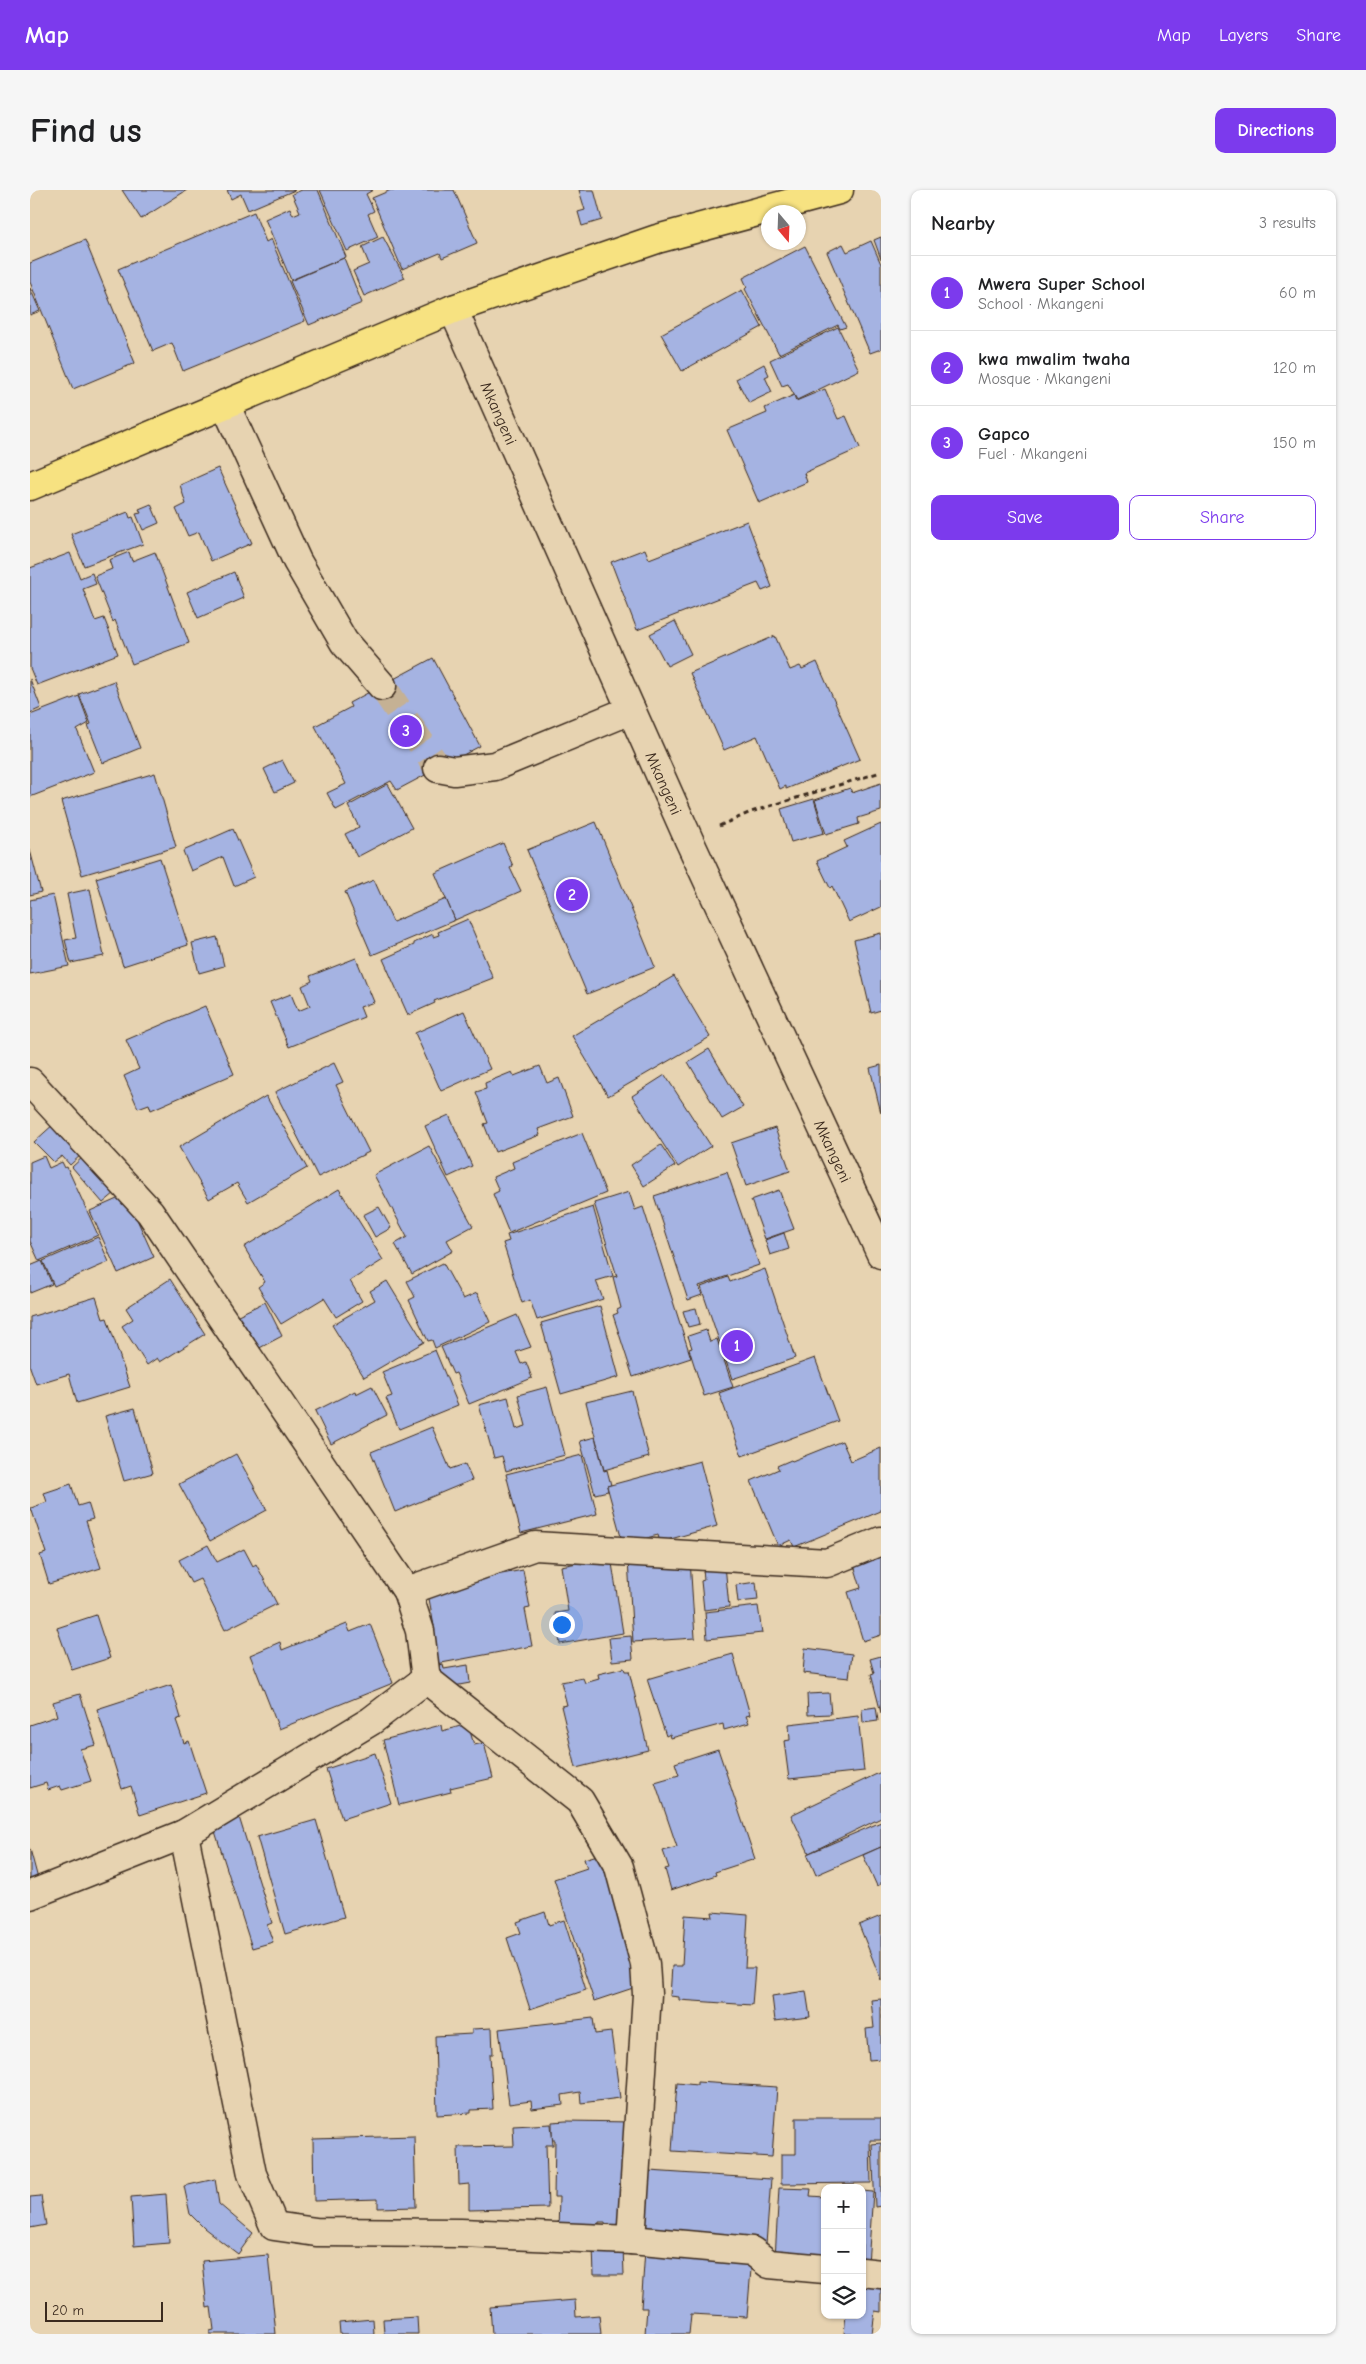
<!DOCTYPE html>
<html lang="en">
<head>
<meta charset="utf-8">
<style>
  body { margin:0; font-family:"Comic Neue",sans-serif; background:#f6f6f6; color:#202124 }
  .controls { position:absolute; right:15px; bottom:15px; display:grid; overflow:hidden; border-radius:10px; box-shadow:0 1px 4px #0004 }
  .controls button { width:45px; height:45px; display:grid; place-items:center; padding:0; border:0; border-bottom:1px solid #e0e0e0; background:#fff; color:#202124; font:25px sans-serif }
  .compass { position:absolute; left:731px; top:15px; width:45px; height:45px; border-radius:50%; background:#fff; box-shadow:0 1px 4px #0004; rotate:161deg }
  .scale { position:absolute; left:15px; bottom:12px; width:118px; box-sizing:border-box; padding-left:5px; border:2px solid #3b2a1e; border-top:0; font-size:14px; line-height:18px; white-space:nowrap; color:#3b2a1e; -webkit-text-stroke:4px #e7d3b1; paint-order:stroke }
  .you { position:absolute; left:531px; top:1434px; width:18px; height:18px; margin:-12px; border:4px solid #fff; border-radius:50%; background:#1a73e8; box-shadow:0 0 0 8px #1a73e833 }
  .badge { display:grid; place-items:center; width:32px; height:32px; border-radius:50%; background:#7c3aed; color:#fff; font-size:16px; font-weight:700 }
  .pin { position:absolute; translate:-50% -50%; border:2px solid #fff; box-shadow:0 1px 5px #0006 }
  .list { margin:0; padding:0; list-style:none }
  h2 { display:flex; justify-content:space-between; align-items:center; height:65px; margin:0; padding:0 20px; font-size:21px }
  h2 small { font-size:16px; font-weight:400; color:#757577 }
  .list li { display:grid; grid-template-columns:32px 1fr auto; gap:15px; align-items:center; box-sizing:border-box; height:75px; padding:0 20px; border-top:1px solid #e0e0e0 }
  .list b { display:block; font-size:19px; white-space:nowrap }
  .list p { margin:0; font-size:16px; white-space:nowrap; color:#757577 }
  .list em { font-size:16px; font-style:normal; color:#757577 }
  .actions { display:flex; gap:10px; padding:15px 20px }
  .actions a { flex:1; padding:11px 0; border:1px solid #7c3aed; border-radius:10px; text-align:center; font-size:18px; color:#7c3aed }
  .actions .main { background:#7c3aed; color:#fff }
  .icon { flex:none; width:28px; height:28px; fill:none; stroke:currentColor; stroke-width:2; stroke-linecap:round; stroke-linejoin:round }
  .map { position:relative; flex:none; width:851px; height:2144px; overflow:hidden; border-radius:10px }
  header { display:flex; align-items:center; gap:30px; box-sizing:border-box; height:70px; padding:0 25px; background:#7c3aed; color:#fff }
  header strong { font-size:24px }
  nav { display:flex; gap:28px; margin-inline-start:auto; font-size:18px }
  .intro { display:flex; align-items:center; justify-content:space-between; box-sizing:border-box; height:120px; padding:0 30px }
  h1 { margin:0; font-size:35px }
  .button { padding:12px 22px; border-radius:10px; background:#7c3aed; color:#fff; font-size:18px; font-weight:700 }
  main { display:flex; gap:30px; padding:0 30px }
  aside { flex:1; background:#fff; border-radius:10px; box-shadow:0 1px 4px #0004 }
  .map>svg:first-child { display:block }
</style>
</head>
<body>
<header>
<strong>Map</strong>
<nav><a>Map</a><a>Layers</a><a>Share</a></nav>
</header>
<div class="intro"><h1>Find us</h1><a class="button">Directions</a></div>
<main>
<div class="map">
<svg width="851" height="2144" viewBox="0 0 851 2144">
  <rect width="100%" height="100%" fill="#e7d3b1"/>
  <filter id="ink" filterUnits="userSpaceOnUse"><feTurbulence type="fractalNoise" baseFrequency=".02" numOctaves="2"/><feDisplacementMap in="SourceGraphic" scale="10" xChannelSelector="R" yChannelSelector="G"/><feConvolveMatrix kernelMatrix="1 2 1 2 8 2 1 2 1" color-interpolation-filters="sRGB"/></filter>
  <g filter="url(#ink)">
    <g fill="#a5b3e2" stroke="#3b2a1e">
      <polygon points="92,0 157,0 111,29"/>
      <polygon points="197,0 265,0 218,20 211,4 201,9"/>
      <polygon points="272,0 288,0 316,67 261,90 235,29 260,18 263,25 270,22 262,4"/>
      <polygon points="290,0 343,0 336,4 344,21 338,24 348,47 317,61"/>
      <polygon points="361,0 424,0 447,53 412,68 410,63 372,79 342,8"/>
      <polygon points="549,0 564,0 572,30 552,36 548,22 555,20"/>
      <polygon points="224,22 236,52 241,49 275,131 153,181 142,153 123,161 88,79"/>
      <polygon points="353,47 375,88 334,106 323,81 339,74 332,57"/>
      <polygon points="851,47 851,69 844,50"/>
      <polygon points="55,50 105,173 43,199 0,92 0,73"/>
      <polygon points="841,51 851,74 851,159 840,163 797,62 813,54 817,62"/>
      <polygon points="775,56 816,137 810,139 808,135 749,164 715,99 717,97 713,88"/>
      <polygon points="314,68 332,113 279,135 260,91"/>
      <polygon points="0,98 10,121 0,125"/>
      <polygon points="712,100 732,137 652,181 631,144"/>
      <polygon points="808,137 829,180 767,210 758,194 752,196 740,170"/>
      <polygon points="734,174 739,185 735,187 742,202 719,213 706,189"/>
      <polygon points="795,199 808,229 816,226 830,258 774,283 777,292 729,313 697,240 737,223 735,218 764,205 766,211"/>
      <polygon points="188,278 222,353 181,371 169,342 158,346 146,319 156,314 150,295"/>
      <polygon points="121,314 129,333 113,340 106,324 111,323 109,319"/>
      <polygon points="98,322 100,328 103,327 113,354 54,376 41,344"/>
      <polygon points="717,331 742,397 732,401 728,393 607,440 581,372 615,359 619,369"/>
      <polygon points="99,362 102,371 125,362 159,453 102,474 85,430 83,432 65,386 82,379 79,370"/>
      <polygon points="40,363 50,388 62,383 66,394 53,399 65,431 74,428 88,464 7,495 0,478 0,378"/>
      <polygon points="204,382 214,408 168,428 157,402"/>
      <polygon points="645,431 661,464 637,476 620,444"/>
      <polygon points="745,446 760,480 770,476 772,479 787,472 830,569 756,599 756,596 750,599 727,546 694,560 660,483"/>
      <polygon points="403,468 450,556 367,600 361,591 306,620 297,603 316,594 285,536 321,517 319,513"/>
      <polygon points="0,489 11,518 0,523"/>
      <polygon points="84,491 110,558 73,573 58,535 61,534 49,504"/>
      <polygon points="49,506 59,533 47,540 64,582 0,607 0,525"/>
      <polygon points="252,570 264,593 245,602 234,579"/>
      <polygon points="125,583 146,657 52,685 31,611"/>
      <polygon points="851,593 851,621 828,628 829,634 796,644 785,610 820,598 822,603"/>
      <polygon points="358,594 382,638 327,667 315,644 329,637 318,616"/>
      <polygon points="784,609 794,643 761,652 751,619"/>
      <polygon points="566,632 625,777 557,804 497,660"/>
      <polygon points="851,634 851,717 819,732 802,696 800,698 787,671 817,657 814,651"/>
      <polygon points="203,639 224,687 204,696 193,667 161,681 153,661"/>
      <polygon points="473,653 483,676 480,678 491,701 425,730 405,683"/>
      <polygon points="0,660 11,702 0,705"/>
      <polygon points="130,668 158,755 93,776 66,688"/>
      <polygon points="344,690 363,732 416,709 425,730 342,765 315,702"/>
      <polygon points="60,699 74,766 41,773 35,750 46,748 37,704"/>
      <polygon points="23,705 39,776 0,784 0,710"/>
      <polygon points="438,729 463,788 404,811 405,813 378,825 353,769 384,755 384,753 403,744 403,747 409,745 408,742"/>
      <polygon points="851,743 851,820 841,823 824,750"/>
      <polygon points="187,747 194,776 169,783 162,753"/>
      <polygon points="326,768 344,812 330,817 334,827 259,857 240,812 261,804 268,821 280,816 272,796 282,791 280,786"/>
      <polygon points="644,786 680,847 578,906 542,846"/>
      <polygon points="175,816 204,884 121,920 119,914 108,918 94,886 109,879 96,850"/>
      <polygon points="434,821 460,879 411,901 385,843"/>
      <polygon points="679,859 713,917 692,929 658,872"/>
      <polygon points="304,873 313,892 306,895 339,962 288,987 245,902"/>
      <polygon points="851,875 851,923 840,878"/>
      <polygon points="510,876 517,893 529,888 543,926 508,939 510,945 465,962 454,934 458,933 446,902 456,899 455,893 482,882 484,886"/>
      <polygon points="635,885 681,956 648,977 602,906"/>
      <polygon points="236,906 277,978 218,1012 207,993 179,1009 149,957"/>
      <polygon points="419,925 442,976 418,987 395,936"/>
      <polygon points="25,933 53,963 40,975 32,966 24,972 4,952"/>
      <polygon points="745,938 760,981 716,996 701,953"/>
      <polygon points="552,943 576,1003 479,1043 463,1004 469,1001 463,987 484,978 482,972"/>
      <polygon points="631,955 645,976 614,996 601,975"/>
      <polygon points="399,956 443,1036 417,1050 423,1061 382,1084 365,1054 377,1047 344,985"/>
      <polygon points="14,966 19,978 32,972 35,978 37,977 68,1045 9,1071 0,1051 0,972"/>
      <polygon points="54,966 85,1003 73,1013 42,977"/>
      <polygon points="697,982 729,1075 669,1096 672,1105 658,1110 624,1006"/>
      <polygon points="309,999 353,1070 320,1091 332,1111 306,1127 294,1108 251,1134 228,1097 235,1092 214,1057"/>
      <polygon points="749,1000 764,1039 735,1049 721,1010"/>
      <polygon points="599,1002 605,1020 613,1017 661,1168 603,1187 583,1125 588,1123 587,1120 591,1118 583,1087 587,1086 564,1013"/>
      <polygon points="96,1005 124,1067 88,1083 60,1021"/>
      <polygon points="349,1017 361,1038 345,1047 333,1025"/>
      <polygon points="563,1017 583,1086 566,1091 573,1109 507,1130 500,1110 492,1113 473,1053 479,1051 477,1045"/>
      <polygon points="754,1043 759,1059 740,1065 735,1050"/>
      <polygon points="68,1047 79,1072 24,1096 13,1071"/>
      <polygon points="12,1071 22,1094 0,1103 0,1076"/>
      <polygon points="413,1073 433,1109 447,1103 460,1132 405,1158 402,1150 398,1151 379,1110 385,1107 377,1091"/>
      <polygon points="735,1079 765,1168 702,1189 671,1097 698,1087 700,1092"/>
      <polygon points="140,1089 175,1144 130,1172 127,1168 117,1175 92,1136 103,1129 96,1118"/>
      <polygon points="357,1091 394,1152 334,1187 302,1135 345,1110 340,1101"/>
      <polygon points="66,1107 73,1129 77,1128 100,1197 47,1213 39,1184 6,1194 0,1177 0,1127"/>
      <polygon points="235,1112 252,1146 222,1162 204,1127"/>
      <polygon points="570,1116 589,1187 531,1204 511,1133"/>
      <polygon points="666,1118 670,1134 658,1137 653,1121"/>
      <polygon points="487,1125 501,1157 486,1162 491,1174 496,1172 502,1188 439,1214 426,1183 423,1184 411,1157"/>
      <polygon points="676,1140 680,1152 687,1149 703,1197 674,1206 659,1159 662,1158 658,1146"/>
      <polygon points="405,1160 428,1215 369,1239 356,1208 362,1206 352,1182"/>
      <polygon points="785,1168 808,1231 712,1266 689,1203"/>
      <polygon points="342,1196 357,1225 301,1254 285,1221 325,1201 326,1204"/>
      <polygon points="517,1197 535,1265 476,1281 472,1266 464,1268 449,1215 478,1207 486,1239 496,1236 488,1205"/>
      <polygon points="602,1201 619,1267 574,1280 556,1212"/>
      <polygon points="105,1218 123,1283 94,1291 75,1226"/>
      <polygon points="402,1237 420,1279 435,1274 442,1290 365,1322 341,1262"/>
      <polygon points="565,1247 574,1281 577,1280 581,1295 577,1296 578,1301 565,1304 550,1251"/>
      <polygon points="812,1251 821,1271 851,1258 851,1321 764,1357 761,1350 748,1356 721,1291 749,1279 747,1276 761,1270 762,1271"/>
      <polygon points="206,1264 237,1320 180,1351 149,1294"/>
      <polygon points="552,1265 567,1324 491,1343 476,1284"/>
      <polygon points="670,1271 687,1336 630,1352 628,1345 593,1354 577,1296"/>
      <polygon points="41,1294 48,1316 58,1313 63,1329 56,1331 71,1378 19,1394 10,1365 16,1363 1,1318 17,1312 14,1303"/>
      <polygon points="178,1355 187,1372 214,1359 223,1376 226,1374 247,1414 195,1440 170,1389 161,1393 149,1370"/>
      <polygon points="851,1366 851,1445 833,1451 818,1402 831,1398 824,1375"/>
      <polygon points="581,1367 593,1443 530,1454 525,1423 538,1421 531,1376"/>
      <polygon points="660,1369 665,1448 603,1452 598,1370"/>
      <polygon points="695,1375 699,1417 674,1420 671,1391 674,1390 673,1378"/>
      <polygon points="493,1380 500,1418 495,1419 502,1456 406,1474 398,1437 404,1436 397,1398"/>
      <polygon points="726,1392 728,1410 708,1412 706,1395"/>
      <polygon points="728,1416 732,1443 677,1449 675,1422"/>
      <polygon points="66,1425 80,1468 42,1480 27,1438"/>
      <polygon points="317,1434 320,1442 340,1434 363,1493 249,1539 220,1465 250,1452 252,1460"/>
      <polygon points="601,1446 603,1469 582,1471 579,1448"/>
      <polygon points="775,1458 822,1464 819,1488 773,1483"/>
      <polygon points="703,1464 720,1525 716,1526 719,1533 694,1540 693,1534 641,1548 640,1544 636,1546 617,1489"/>
      <polygon points="851,1466 851,1523 841,1484 844,1483 840,1469"/>
      <polygon points="413,1474 414,1479 438,1475 440,1493 413,1498 408,1475"/>
      <polygon points="594,1478 595,1481 599,1481 618,1560 546,1578 531,1516 537,1515 531,1492 553,1488 555,1493 569,1489 568,1484"/>
      <polygon points="141,1495 151,1528 146,1530 154,1553 159,1551 176,1603 110,1625 101,1596 92,1599 67,1519"/>
      <polygon points="799,1503 801,1524 778,1525 777,1504"/>
      <polygon points="50,1504 66,1555 50,1559 61,1591 32,1600 30,1596 18,1600 16,1593 0,1598 0,1535 27,1526 23,1512"/>
      <polygon points="846,1517 848,1531 833,1533 832,1519"/>
      <polygon points="828,1526 834,1581 759,1589 754,1551 760,1550 759,1534"/>
      <polygon points="438,1534 444,1555 454,1553 463,1588 420,1598 421,1602 369,1615 353,1550 411,1535 412,1541"/>
      <polygon points="688,1559 725,1669 685,1682 686,1685 641,1700 635,1679 639,1678 633,1661 647,1657 625,1592 649,1585 645,1573"/>
      <polygon points="345,1563 361,1613 312,1629 296,1579"/>
      <polygon points="851,1582 851,1628 779,1663 761,1625"/>
      <polygon points="209,1627 242,1733 237,1735 243,1752 222,1758 183,1635"/>
      <polygon points="286,1630 314,1727 255,1744 227,1647"/>
      <polygon points="851,1632 851,1657 786,1685 777,1664"/>
      <polygon points="851,1657 851,1694 847,1696 833,1665"/>
      <polygon points="0,1659 11,1700 0,1703"/>
      <polygon points="571,1664 615,1794 564,1811 524,1689 557,1678 554,1669"/>
      <polygon points="515,1722 519,1735 534,1730 556,1800 500,1819 477,1748 491,1743 487,1732"/>
      <polygon points="682,1722 718,1725 715,1778 725,1778 722,1815 649,1810 649,1807 640,1806 642,1776 652,1776 655,1725 683,1727"/>
      <polygon points="851,1726 851,1790 829,1735"/>
      <polygon points="776,1801 780,1827 745,1831 742,1806"/>
      <polygon points="851,1809 851,1869 839,1870 836,1839 844,1838 841,1810"/>
      <polygon points="563,1828 565,1844 581,1842 590,1908 551,1913 550,1902 532,1905 533,1915 502,1919 501,1911 479,1914 469,1839"/>
      <polygon points="462,1838 463,1864 460,1864 463,1919 441,1920 441,1923 407,1925 405,1846 442,1844 442,1839"/>
      <polygon points="667,1892 747,1897 742,1967 642,1961 647,1893 667,1895"/>
      <polygon points="766,1928 851,1928 851,1950 840,1950 841,1993 751,1994 751,1964 766,1964"/>
      <polygon points="536,1931 603,1932 592,2037 576,2037 575,2032 569,2032 568,2041 528,2042 529,2007 524,2007 525,1950 522,1950 522,1932"/>
      <polygon points="521,1934 523,1955 516,1955 518,2018 439,2020 439,1994 429,1995 428,1957 484,1956 483,1936"/>
      <polygon points="384,1946 386,2017 348,2018 348,2009 284,2011 283,1949"/>
      <polygon points="851,1953 851,2016 845,2017 842,1954"/>
      <polygon points="619,1981 741,1989 736,2054 614,2046"/>
      <polygon points="185,1989 189,2014 223,2043 208,2064 174,2038 160,2024 154,1996"/>
      <polygon points="749,1998 781,1999 780,2006 795,2007 795,2071 745,2068"/>
      <polygon points="832,2001 843,2002 838,2074 832,2073"/>
      <polygon points="136,2004 139,2053 104,2056 101,2007"/>
      <polygon points="11,2006 16,2035 0,2038 0,2007"/>
      <polygon points="593,2056 594,2085 564,2085 563,2057"/>
      <polygon points="615,2060 722,2067 717,2127 661,2124 659,2144 615,2144 617,2118 611,2118"/>
      <polygon points="238,2065 246,2144 180,2144 180,2141 184,2140 181,2117 177,2118 172,2071"/>
      <polygon points="832,2089 851,2091 851,2122 845,2121 842,2144 845,2144 814,2144 816,2125 832,2125"/>
      <polygon points="545,2110 546,2127 569,2125 571,2144 462,2144 460,2117"/>
      <polygon points="387,2127 388,2144 354,2144 353,2129"/>
      <polygon points="343,2129 344,2144 310,2144 309,2132"/>
    </g>
    <g fill="none" stroke-linecap="round" stroke-linejoin="round">
      <polyline stroke="#c5b194" stroke-width="28" stroke-dasharray="28 14" stroke-linecap="butt" points="352,496 408,578"/>
      <g stroke="#3b2a1e" stroke-width="31">
        <g id="minor">
          <polyline points="423,119 659,650 851,1064"/>
          <polyline points="195,214 267,371 314,452 352,496"/>
          <polyline points="408,578 424,581 465,576 601,520"/>
          <polyline points="0,892 120,1022 377,1401"/>
          <polyline points="396,1489 550,1611 589,1677 615,1774 617,1804 601,2050"/>
          <polyline points="154,1644 222,1984 244,2036 286,2042 431,2043 601,2050 722,2061 739,2074 795,2079"/>
          <polyline points="0,1705 154,1644 341,1531 396,1489 390,1441 377,1401 505,1356 797,1373 851,1351"/>
          <polyline points="832,2082 851,2084"/>
        </g>
      </g>
      <g stroke="#3b2a1e" stroke-width="31">
        <polyline id="major" points="0,296 423,119 627,49 809,0"/>
      </g>
      <polyline stroke="#3b2a1e" stroke-width="3" stroke-dasharray="5 4" stroke-linecap="butt" points="689,636 721,622 851,582"/>
      <use href="#minor" stroke="#e7d3b1" stroke-width="28"/>
      <use href="#major" stroke="#f7e281" stroke-width="28"/>
    </g>
  </g>
  <g text-anchor="middle" stroke-width="4.5" stroke-linejoin="round" paint-order="stroke">
    <g font-size="16" fill="#3b2a1e" stroke="#e7d3b1">
      <text transform="translate(469 223) rotate(66)" y="6">Mkangeni</text>
      <text transform="translate(634 593) rotate(66)" y="6">Mkangeni</text>
      <text transform="translate(803 961) rotate(65)" y="6">Mkangeni</text>
    </g>
  </g>
</svg>
<div class="controls">
<button>+</button>
<button>−</button>
<button><svg class="icon" aria-label="layers" viewBox="0 0 24 24"><path d="M12 4l9 5-9 5-9-5zM3 14l9 5 9-5"/></svg></button>
</div>
<svg class="compass" viewBox="-18 -18 36 36"><path d="M0-13l5 13h-10z" fill="#e53935"/><path d="M0 13l5-13h-10z" fill="#757577"/></svg>
<div class="scale">20 m</div>
<div class="you"></div>
<div class="pin badge" style="left:707px;top:1156px">1</div>
<div class="pin badge" style="left:542px;top:705px">2</div>
<div class="pin badge" style="left:376px;top:541px">3</div>
</div>
<aside>
<h2>Nearby<small>3 results</small></h2>
<ul class="list">
<li><span class="badge">1</span><div><b>Mwera Super School</b><p>School · Mkangeni</p></div><em>60 m</em></li>
<li><span class="badge">2</span><div><b>kwa mwalim twaha</b><p>Mosque · Mkangeni</p></div><em>120 m</em></li>
<li><span class="badge">3</span><div><b>Gapco</b><p>Fuel · Mkangeni</p></div><em>150 m</em></li>
</ul>
<div class="actions"><a class="main">Save</a><a>Share</a></div>
</aside>
</main>
</body>
</html>
